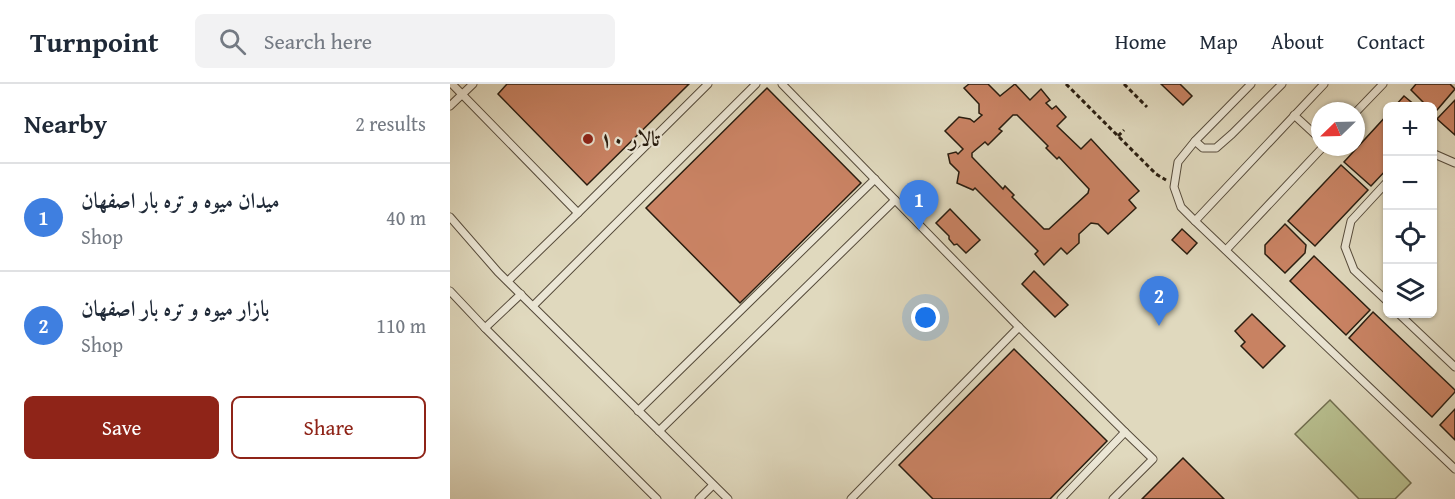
<!DOCTYPE html>
<html lang="en">
<head>
<meta charset="utf-8">
<style>
  body { margin:0; font-family:"Gentium Book Plus",Amiri,serif; background:#f2f2f3; color:#1f2937 }
  .controls { position:absolute; right:18px; top:18px; display:grid; overflow:hidden; border-radius:9px; box-shadow:0 2px 4px #0004 }
  .controls button { width:54px; height:54px; display:grid; place-items:center; padding:0; border:0; border-bottom:2px solid #e0e1e3; background:#fff; color:#1f2937; font:30px sans-serif }
  .compass { position:absolute; left:861px; top:18px; width:54px; height:54px; border-radius:50%; background:#fff; box-shadow:0 2px 4px #0004; rotate:247deg }
  .you { position:absolute; left:476px; top:234px; width:21px; height:21px; margin:-15px; border:4px solid #fff; border-radius:50%; background:#1a73e8; box-shadow:0 0 0 9px #1a73e833 }
  .badge { display:grid; place-items:center; width:39px; height:39px; border-radius:50%; background:#8f2418; color:#fff; font-size:20px; font-weight:700 }
  .pin { position:absolute; translate:-50% -50px; filter:drop-shadow(0 2px 3px #0008) }
  .pin::after { content:''; position:absolute; top:32px; width:21px; height:18px; background:inherit; clip-path:polygon(0 0,100% 0,50% 100%) }
  .list { margin:0; padding:0; list-style:none }
  h2 { display:flex; justify-content:space-between; align-items:center; height:78px; margin:0; padding:0 24px; font-size:26px }
  h2 small { font-size:20px; font-weight:400; color:#747a83 }
  .list li { display:grid; grid-template-columns:39px 1fr auto; gap:18px; align-items:center; box-sizing:border-box; height:108px; padding:0 24px; border-top:2px solid #e0e1e3 }
  .list b { display:block; font-size:22px; white-space:nowrap }
  .list p { margin:0; font-size:20px; white-space:nowrap; color:#747a83 }
  .list em { font-size:20px; font-style:normal; color:#747a83 }
  .actions { display:flex; gap:12px; padding:18px 24px }
  .actions a { flex:1; padding:14px 0; border:2px solid #8f2418; border-radius:9px; text-align:center; font-size:21px; color:#8f2418 }
  .actions .main { background:#8f2418; color:#fff }
  .icon { flex:none; width:33px; height:33px; fill:none; stroke:currentColor; stroke-width:2; stroke-linecap:round; stroke-linejoin:round }
  .map { position:relative; flex:none; width:1005px; height:415px; overflow:hidden }
  header { display:flex; align-items:center; gap:36px; box-sizing:border-box; height:84px; padding:0 30px; background:#fff; border-bottom:2px solid #e0e1e3 }
  header strong { font-size:28px }
  nav { display:flex; gap:33px; margin-inline-start:auto; font-size:21px }
  .search { width:420px; height:54px; background:#f2f2f3; display:flex; align-items:center; gap:15px; box-sizing:border-box; padding:0 21px; border-radius:9px; color:#747a83; font-size:22px }
  main { display:flex }
  aside { flex:1; background:#fff }
  .map>svg:first-child { display:block }
</style>
</head>
<body>
<header>
<strong>Turnpoint</strong>
<div class="search"><svg class="icon" aria-label="search" viewBox="0 0 24 24"><circle cx="10" cy="10" r="6"/><path d="M15 15l6 6"/></svg>Search here</div>
<nav><a>Home</a><a>Map</a><a>About</a><a>Contact</a></nav>
</header>
<main>
<aside>
<h2>Nearby<small>2 results</small></h2>
<ul class="list">
<li><span class="badge" style="background:#3f7fe0">1</span><div><b>میدان میوه و تره بار اصفهان</b><p>Shop</p></div><em>40 m</em></li>
<li><span class="badge" style="background:#3f7fe0">2</span><div><b>بازار میوه و تره بار اصفهان</b><p>Shop</p></div><em>110 m</em></li>
</ul>
<div class="actions"><a class="main">Save</a><a>Share</a></div>
</aside>
<div class="map">
<svg width="1005" height="415" viewBox="0 0 1005 415">
  <rect width="100%" height="100%" fill="#e0d9be"/>
  <filter id="stains"><feTurbulence type="fractalNoise" baseFrequency=".00333" numOctaves="4"/><feColorMatrix values="0 0 0 0 .2 0 0 0 0 .09 0 0 0 0 .02 0 0 0 .5 -.17"/></filter>
  <radialGradient id="worn" r=".72"><stop offset=".6" stop-color="#630" stop-opacity="0"/><stop offset="1" stop-color="#630" stop-opacity=".3"/></radialGradient>
  <polygon fill="#b7be8e" stroke="#706d4e" stroke-width="1.5" points="880,316 961,399 945,415 909,415 845,350"/>
  <g fill="#ca8364" stroke="#281c0f" stroke-width="1.5" fill-rule="evenodd">
    <polygon points="57,0 239,0 137,101 48,10"/>
    <path d="M519,0h19l12,12 15,-12 15,16 11,-11 9,11 -4,3 6,6 4,-3 10,11 -9,9 24,23 10,-10 48,52 -10,9 7,8 -28,26 -10,-10 -7,-1 -12,11v9l-12,11 -6,-6 -17,17 -9,-11 3,-3 -63,-63 -2,2 -16,-7 2,-11 -9,-9 -2,-9 8,-2 2,2 5,-5 -18,-18 14,-14 11,2 4,3 8,-7 -3,-2v-9l-15,-16zM563,31h4l31,31 -2,2 11,11 2,-2 30,32 -1,4 -39,36h-5l-32,-32 2,-2 -9,-9 -2,3 -31,-32v-4l13,-11 3,3 14,-14 -3,-2z"/>
    <polygon points="711,0 730,0 742,12 733,21"/>
    <polygon points="966,0 1000,0 1005,5 987,26 982,27 982,22 977,22 961,6"/>
    <polygon points="317,4 411,99 290,219 196,124"/>
    <polygon points="954,12 966,22 945,22"/>
    <polygon points="1005,16 1005,51 987,35"/>
    <polygon points="938,30 938,84 921,102 894,78"/>
    <polygon points="891,81 918,106 865,162 838,137"/>
    <polygon points="500,125 530,156 516,169 507,160 504,161 499,155 499,152 486,139"/>
    <polygon points="835,140 856,161 855,169 835,189 815,170 815,161"/>
    <polygon points="732,145 747,159 737,170 722,156"/>
    <polygon points="864,172 920,226 896,251 840,197"/>
    <polygon points="584,187 618,221 605,233 572,200"/>
    <polygon points="923,228 1005,306 1005,308 982,333 899,254"/>
    <polygon points="802,230 835,262 813,284 791,262 795,258 785,247"/>
    <polygon points="564,265 657,357 600,415 483,415 449,381"/>
    <polygon points="1005,325 1005,356 990,341"/>
    <polygon points="733,374 774,415 692,415"/>
  </g>
  <g fill="none" stroke-linecap="round" stroke-linejoin="round">
    <g stroke="#564b3b" stroke-width="9">
      <g id="service">
        <polyline points="2,0 128,129 258,0"/>
        <polyline points="332,0 569,243 401,415"/>
        <polyline points="801,0 745,57 753,64 766,64 782,50 832,0"/>
        <polyline points="874,0 745,137 1005,385"/>
        <polyline points="0,22 23,0"/>
        <polyline points="906,28 933,0"/>
        <polyline points="844,31 870,55"/>
        <polyline points="982,69 1005,79"/>
        <polyline points="938,97 901,137 895,163 904,186 938,218"/>
        <polyline points="0,133 48,188 278,415"/>
        <polyline points="745,137 731,123 724,103 728,78 745,57"/>
        <polyline points="776,166 873,63"/>
        <polyline points="58,197 128,129"/>
        <polyline points="0,207 35,244 207,415"/>
        <polyline points="83,222 306,0"/>
        <polyline points="949,230 1005,283"/>
        <polyline points="569,243 675,348"/>
        <polyline points="35,244 71,210"/>
        <polyline points="188,327 425,95"/>
        <polyline points="209,347 445,116"/>
        <polyline points="249,415 263,401"/>
        <polyline points="611,415 675,348 703,375 663,415"/>
      </g>
    </g>
    <g stroke="#281c0f" stroke-width="3" stroke-dasharray="4.5 3" stroke-linecap="butt">
      <polyline points="616,0 706,90 716,96"/>
      <polyline points="674,0 697,23"/>
      <polyline points="668,52 674,46"/>
    </g>
    <use href="#service" stroke="#ebe6d5" stroke-width="7"/>
  </g>
  <circle fill="#8f2418" stroke="#ebe6d5" stroke-width="2" cx="138" cy="55" r="6"/>
  <g text-anchor="middle" stroke-width="4.5" stroke-linejoin="round" paint-order="stroke">
    <g font-size="21" font-weight="bold" fill="#281c0f" stroke="#ebe6d5" text-anchor="start">
      <text x="150" y="62">تالار ۱۰</text>
    </g>
  </g>
  <rect width="100%" height="100%" filter="url(#stains)"/>
  <rect width="100%" height="100%" fill="url(#worn)"/>
</svg>
<div class="controls">
<button>+</button>
<button>−</button>
<button><svg class="icon" aria-label="locate" viewBox="0 0 24 24"><circle cx="12" cy="12" r="6"/><path d="M12 2v4M12 18v4M2 12h4M18 12h4"/></svg></button>
<button><svg class="icon" aria-label="layers" viewBox="0 0 24 24"><path d="M12 4l9 5-9 5-9-5zM3 14l9 5 9-5"/></svg></button>
</div>
<svg class="compass" viewBox="-18 -18 36 36"><path d="M0-13l5 13h-10z" fill="#e53935"/><path d="M0 13l5-13h-10z" fill="#747a83"/></svg>
<div class="you"></div>
<div class="pin badge" style="left:469px;top:146px;background:#3f7fe0">1</div>
<div class="pin badge" style="left:709px;top:242px;background:#3f7fe0">2</div>
</div>
</main>
</body>
</html>
